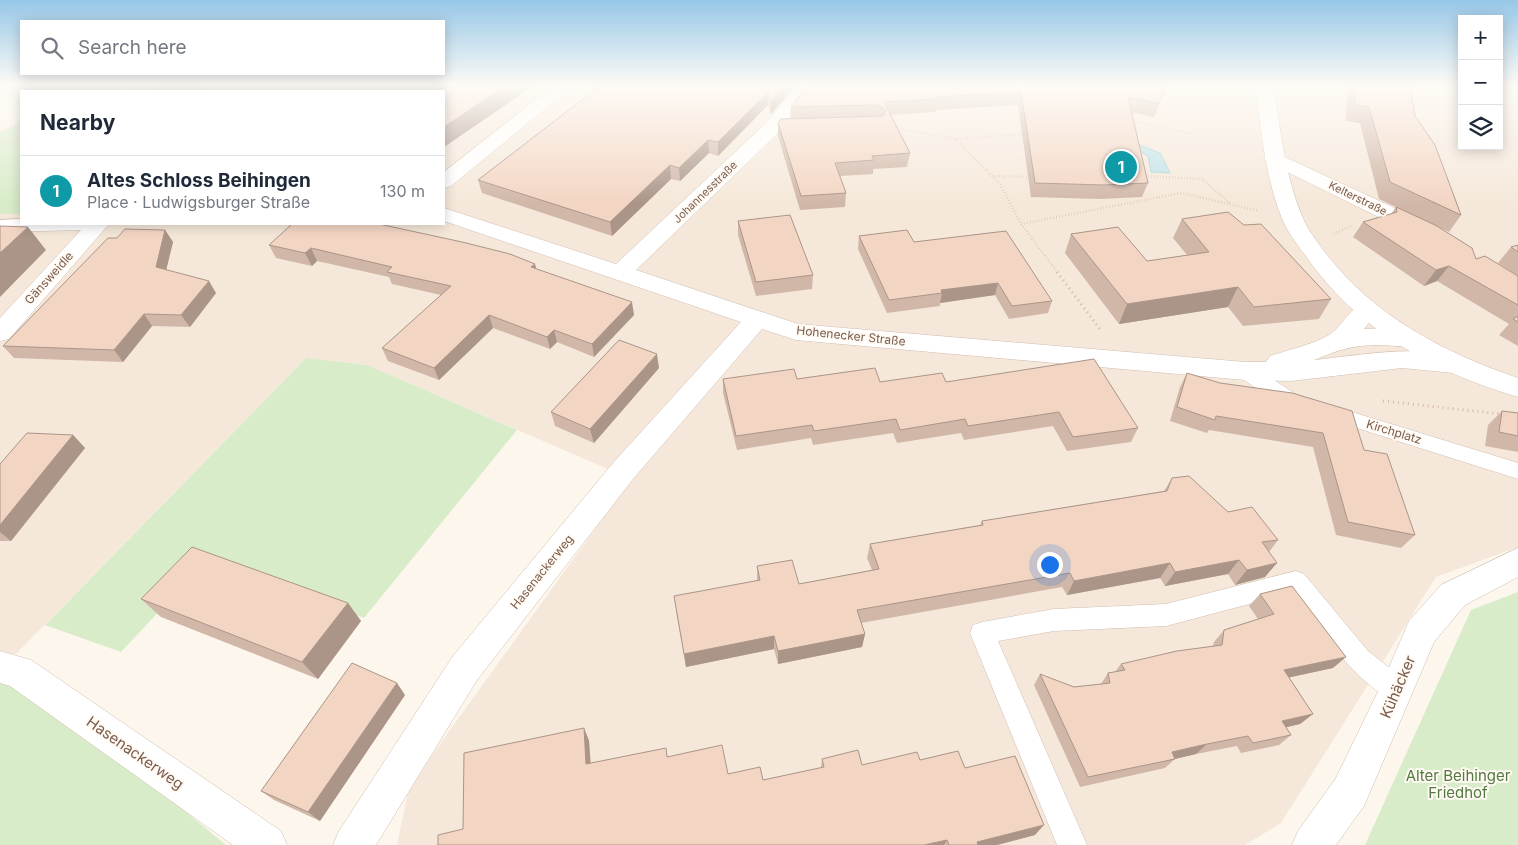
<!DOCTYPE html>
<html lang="en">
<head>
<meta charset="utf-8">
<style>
  body { margin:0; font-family:Inter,sans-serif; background:#f6f6f7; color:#1f2937 }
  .controls { position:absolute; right:15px; top:15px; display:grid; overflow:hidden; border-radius:0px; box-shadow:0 2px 12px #0003 }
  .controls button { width:45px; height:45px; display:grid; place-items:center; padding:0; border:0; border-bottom:1px solid #e0e1e3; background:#fff; color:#1f2937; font:25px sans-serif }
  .you { position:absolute; left:1049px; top:564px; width:18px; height:18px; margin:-12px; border:4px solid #fff; border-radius:50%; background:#1a73e8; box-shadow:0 0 0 8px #1a73e833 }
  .badge { display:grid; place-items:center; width:32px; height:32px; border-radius:50%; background:#e76f51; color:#fff; font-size:16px; font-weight:700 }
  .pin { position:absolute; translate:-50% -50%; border:2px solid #fff; box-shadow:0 1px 5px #0006 }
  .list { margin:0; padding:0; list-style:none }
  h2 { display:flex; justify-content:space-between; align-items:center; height:65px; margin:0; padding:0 20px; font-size:21px }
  h2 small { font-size:16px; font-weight:400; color:#747a83 }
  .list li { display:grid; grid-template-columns:32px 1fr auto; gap:15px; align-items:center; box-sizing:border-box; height:70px; padding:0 20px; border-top:1px solid #e0e1e3 }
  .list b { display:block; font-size:19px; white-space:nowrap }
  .list p { margin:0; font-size:16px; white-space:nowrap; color:#747a83 }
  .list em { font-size:16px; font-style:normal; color:#747a83 }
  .icon { flex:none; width:28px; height:28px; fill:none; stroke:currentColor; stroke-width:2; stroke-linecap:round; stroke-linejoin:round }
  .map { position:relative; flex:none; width:1518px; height:845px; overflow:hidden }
  .search { position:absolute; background:#fff; box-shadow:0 2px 12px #0003; left:20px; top:20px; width:425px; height:55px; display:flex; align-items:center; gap:12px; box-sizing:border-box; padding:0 18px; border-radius:0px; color:#747a83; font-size:19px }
  .panel { position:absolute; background:#fff; box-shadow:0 2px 12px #0003; left:20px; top:90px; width:425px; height:135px; border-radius:0px }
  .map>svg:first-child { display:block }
</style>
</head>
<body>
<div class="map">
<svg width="1518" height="845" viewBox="0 0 1518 845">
  <rect width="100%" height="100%" fill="#fdf6ec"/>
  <polygon fill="#f5e8da" points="88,86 1462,86 1462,146 1499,146 1499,86 1518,86 1518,547 1436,577 1281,823 1245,845 397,845 409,787 631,479 367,365 306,358 16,654 0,653 0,131 21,120 21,224 444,224 444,91 78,91"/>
  <g fill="#d8ecc9">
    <polygon points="21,122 21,214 0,214 0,133"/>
    <polygon points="306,358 367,365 517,430 364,618 209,558 121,652 45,625"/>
    <polygon points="1518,592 1518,845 1365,845 1471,610"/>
    <polygon points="0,675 85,729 226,845 0,845"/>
  </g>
  <polygon fill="#bfe3e8" stroke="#a5d3da" points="1135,143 1160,153 1170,173 1151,172 1148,156 1127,145"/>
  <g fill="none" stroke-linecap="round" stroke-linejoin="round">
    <g stroke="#d1beb0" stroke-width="1">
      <g id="service">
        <path d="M1245,364l7,2 45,29 9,3 3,5 -3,5c-20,6 -51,-22 -68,-32l-2,-5 2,-5z"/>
        <polygon points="1329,405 1518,463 1518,479 1322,417 1319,412 1322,407"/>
        <path d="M1296,571l8,3 64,77 38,30 4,9 -4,9 -9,3c-39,-15 -80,-76 -106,-109l-125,33 -112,5 -56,10 89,204h-30l-87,-212 3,-8 9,-3 72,-13 112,-5z"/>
      </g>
    </g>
    <g stroke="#d1beb0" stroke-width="1">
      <g id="minor">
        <polygon points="115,86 135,86 130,91 111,91"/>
        <polygon points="553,86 573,86 451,186 444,188 444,172"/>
        <path d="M797,86h18l-35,45 -144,139 162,54 447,38h21l4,-6c19,-6 41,-11 59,-21 17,-10 22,-36 46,-30l3,6 -14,18 26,-1 26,5 3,6 -3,6c-12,3 -24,0 -36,0 -27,0 -42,5 -66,15 49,-5 101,-16 149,-2l4,6 -4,6 -9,3 -52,-5 -111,13 -46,-1 -449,-40 -34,-11 -129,150 -156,201 -101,165h-43l6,-14 114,-175 160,-193 128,-141 -297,-101v-13l172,56 150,-141z"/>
        <polygon points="1274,152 1431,225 1434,230 1431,235 1423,237 1415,235 1267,162 1264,158 1267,154"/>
        <polygon points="21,219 21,224 109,224 9,339 0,341 0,318 81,230 0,232 0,220"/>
        <polygon points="1518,548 1518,577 1465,605 1434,642 1364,806 1336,845 1292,845 1298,831 1336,778 1384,679 1409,621 1441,585"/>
        <polygon points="0,651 31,660 281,831 287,845 233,845 10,686 0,683"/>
      </g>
    </g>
    <g stroke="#d6c0b0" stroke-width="1">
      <path id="secondary" d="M1256,86h18c6,44 11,89 28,130 5,13 14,24 22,35 49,65 119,101 194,127v19c-85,-25 -162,-68 -213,-142 -9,-12 -19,-25 -24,-39 -16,-41 -20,-86 -25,-130z"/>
    </g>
    <g stroke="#d9b8a5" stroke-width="2.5" stroke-dasharray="0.5 2.5" stroke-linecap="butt">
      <polyline points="85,86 95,88"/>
      <polyline points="1132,121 1192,134"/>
      <polyline points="894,128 955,139 1000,184 1021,224 1058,273"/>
      <polyline points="955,139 1025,134"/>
      <polyline points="993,176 1031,177"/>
      <polyline points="1142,176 1202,179 1230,203"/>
      <polyline points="1021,224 1181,193 1259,211"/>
      <polyline points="1334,234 1353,225"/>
    </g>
    <g stroke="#d9b8a5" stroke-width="3" stroke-dasharray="1 4" stroke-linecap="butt">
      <polyline points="1057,272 1102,332"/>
      <polyline points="1383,401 1501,414"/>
    </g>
    <use href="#service" fill="#fff" fill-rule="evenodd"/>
    <use href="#minor" fill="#fff" fill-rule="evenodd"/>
    <use href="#secondary" fill="#fff" fill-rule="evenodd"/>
  </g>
  <g fill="#d1b7a8">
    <polygon points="155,86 533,86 444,147 444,91 157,91"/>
    <polygon points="600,86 795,86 771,114 768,105 718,156 709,153 680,181 671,179 612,236 482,193 478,180"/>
    <polygon points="807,86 1167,86 1154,117 1131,112 1148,183 1142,197 1099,199 1031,197 1018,105 936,110 936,112 890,115 910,153 907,167 873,169 873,174 840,176 846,193 845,207 800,210 778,136 778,123 790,119 791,107"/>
    <polygon points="1347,86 1410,86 1415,116 1461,215 1449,232 1436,226 1476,259 1518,276 1518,346 1499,335 1509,324 1437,281 1424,286 1353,237 1363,222 1391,214 1396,207 1419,218 1379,199 1360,123 1346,121"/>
    <polygon points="1182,219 1331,299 1319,319 1243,326 1228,307 1119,324 1065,253 1071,234 1147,261 1187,255 1173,238"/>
    <polygon points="738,221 813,275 812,289 756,296 738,235"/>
    <polygon points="165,230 173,242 166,270 216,293 190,327 152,326 123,362 14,358 3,346 117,238"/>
    <polygon points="859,236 914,242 1052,301 1048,313 1009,319 995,295 940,303 940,306 887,313 858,249"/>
    <polygon points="269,245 535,264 536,269 634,315 594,357 557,342 550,349 493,328 439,380 388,361 382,348 441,295 392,284 389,277 317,261 312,266 276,258"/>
    <polygon points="1518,245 1518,276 1498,263 1511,247"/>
    <polygon points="659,368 594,443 555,426 551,412"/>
    <polygon points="1187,373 1364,450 1415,535 1401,548 1336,535 1313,447 1209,430 1207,433 1170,421 1180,387"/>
    <polygon points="723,379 797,379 880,382 946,382 1138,428 1131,442 1067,451 1053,426 964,440 961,433 897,443 893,433 813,445 811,438 737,450 723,393"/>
    <polygon points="1502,411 1518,413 1518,452 1485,446 1488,425"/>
    <polygon points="73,435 85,448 11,541 0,541 0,464"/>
    <polygon points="1172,478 1228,512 1278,540 1269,552 1265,577 1235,585 1228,574 1165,586 1160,578 1067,595 1062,587 861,623 865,634 862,647 778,664 774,649 686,667 676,610 757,580 757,566 799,584 872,570 867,558 870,544 980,525 982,521 1164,491"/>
    <polygon points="1260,594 1333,668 1289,677 1313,714 1300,724 1286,727 1291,735 1279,745 1241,753 1237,746 1196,754 1175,759 1165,768 1080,787 1034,685 1040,674 1074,687 1101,684 1108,673 1115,672 1121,664 1213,646 1214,642 1224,630 1258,619 1249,606"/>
    <polygon points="141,599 348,603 361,621 318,679 161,617"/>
    <polygon points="405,695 320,821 274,800 261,791"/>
    <polygon points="584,728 589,741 591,764 668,756 728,774 763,780 821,768 822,759 862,765 920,760 965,768 1035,835 997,845 438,845 463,829"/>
  </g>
  <g fill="#aa9588">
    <polygon points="505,86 533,86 444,147 444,127"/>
    <polygon points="784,86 795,86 771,114 771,101"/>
    <polygon points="768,92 768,105 718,156 718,142"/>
    <polygon points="708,140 709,153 680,181 679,168"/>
    <polygon points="670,165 671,179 612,236 610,222"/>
    <polygon points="28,227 46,250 0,297 0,253"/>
    <polygon points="165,230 173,242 164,279 156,267"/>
    <polygon points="311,248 317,261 312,266 305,253"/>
    <polygon points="535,264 538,276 531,267"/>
    <polygon points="1449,266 1437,281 1424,286 1436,270"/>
    <polygon points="209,281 216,293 190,327 181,315"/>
    <polygon points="998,283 995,295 940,303 942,293 941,290"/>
    <polygon points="1238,287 1228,307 1119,324 1127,304"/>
    <polygon points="632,302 634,315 594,357 592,344"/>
    <polygon points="144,314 152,326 123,362 114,350"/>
    <polygon points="489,315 493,328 439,380 434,368"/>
    <polygon points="554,330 557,342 550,349 547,337"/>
    <polygon points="657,354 659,368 594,443 590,429"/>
    <polygon points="73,435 85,448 11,541 0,532 0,525"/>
    <polygon points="1239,560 1228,574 1165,586 1175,572"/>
    <polygon points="1170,563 1160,578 1067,595 1074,581"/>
    <polygon points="1277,563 1265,577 1235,585 1247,570"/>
    <polygon points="348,603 361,621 318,679 302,662"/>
    <polygon points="865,634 862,647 778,664 778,651"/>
    <polygon points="774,636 774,649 686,667 684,654"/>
    <polygon points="1346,657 1333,668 1273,681 1284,670"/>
    <polygon points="397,683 405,695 320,821 308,812"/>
    <polygon points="1313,714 1300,724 1270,731 1282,721"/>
    <polygon points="584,728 589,741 591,776 586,764"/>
    <polygon points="1207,744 1196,754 1162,762 1172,752"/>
    <polygon points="1044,825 1035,835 997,845 974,845 977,842"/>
    <polygon points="947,840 944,845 924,845"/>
  </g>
  <g fill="#f3d5c3" stroke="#aa9588">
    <polygon points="192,86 505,86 444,127 444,91 208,91 209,91"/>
    <polygon points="600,86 784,86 771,101 768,92 718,142 708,140 679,168 670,165 610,222 478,180"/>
    <polygon points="807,86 1166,86 1159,104 1128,97 1148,183 1104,185 1035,183 1021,92 937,97 938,99 884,102 910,153 872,156 874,160 835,163 846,193 801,196 778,123 781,119 883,116 886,110 877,105 791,107"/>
    <polygon points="1355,86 1410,86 1415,116 1435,145 1461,215 1390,182 1369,107 1355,105"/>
    <polygon points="1396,207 1435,225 1472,248 1476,259 1485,256 1518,276 1518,305 1449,266 1436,270 1363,222 1397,212"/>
    <polygon points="1228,212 1244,225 1261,224 1331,299 1254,307 1238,287 1127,304 1071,234 1118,227 1147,261 1209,252 1182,219"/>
    <polygon points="790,215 813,275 756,282 738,221"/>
    <polygon points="292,224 379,224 462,242 510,254 535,264 531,267 632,302 592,344 554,330 547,337 489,315 434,368 382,348 451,286 387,272 392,267 311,248 305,253 269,245"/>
    <polygon points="0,226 28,227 0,253"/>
    <polygon points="125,229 165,230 156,267 209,281 181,315 144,314 114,350 3,346 108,238 117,238"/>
    <polygon points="907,230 914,242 1006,231 1052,301 1012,306 998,283 941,290 942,293 889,300 859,236"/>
    <polygon points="1518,245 1518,252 1511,247"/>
    <polygon points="1518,316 1518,322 1513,319"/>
    <polygon points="619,340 657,354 590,429 551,412"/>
    <polygon points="1094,359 1138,428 1073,437 1059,412 968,426 965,419 900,430 896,419 814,431 812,425 736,436 723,379 794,369 797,379 875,368 880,382 942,373 946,382"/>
    <polygon points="1187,373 1220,383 1292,393 1352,411 1364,450 1387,454 1415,535 1348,522 1323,433 1216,416 1215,420 1177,407"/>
    <polygon points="1502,411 1518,413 1518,436 1499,432"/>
    <polygon points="27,433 73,435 0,525 0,464"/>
    <polygon points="1189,476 1228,512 1252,507 1278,540 1262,542 1277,563 1247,570 1239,560 1175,572 1170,563 1074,581 1070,573 857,610 865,634 778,651 774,636 684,654 674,596 760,580 757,566 792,560 799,584 879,569 870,544 983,525 982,521 1167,491 1172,478"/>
    <polygon points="192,547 348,603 302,662 141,599"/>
    <polygon points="1292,586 1346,657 1284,670 1313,714 1282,721 1291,735 1253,743 1248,736 1207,744 1172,752 1175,759 1088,777 1040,674 1074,687 1110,683 1108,673 1125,670 1121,664 1177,651 1222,645 1224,630 1274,614 1260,594"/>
    <polygon points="352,663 397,683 308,812 261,791"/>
    <polygon points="584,728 586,764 666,748 667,757 722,745 728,774 760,767 763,780 824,767 822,759 858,750 862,765 917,752 920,760 958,751 965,768 1015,756 1044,825 977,842 978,845 949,845 947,840 924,845 438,845 438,835 463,829 464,753"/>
  </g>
  <linearGradient id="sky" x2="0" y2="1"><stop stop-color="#97c7e8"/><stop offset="0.42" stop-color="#fefbf6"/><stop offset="1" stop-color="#fefbf6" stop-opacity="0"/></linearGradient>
  <rect width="1518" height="204" fill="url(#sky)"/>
  <g text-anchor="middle" stroke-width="4" stroke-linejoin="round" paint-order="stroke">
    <g font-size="11" fill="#7a5c4d" stroke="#fffaf3">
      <text transform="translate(705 192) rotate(-44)" y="4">Johannesstraße</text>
      <text transform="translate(1358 198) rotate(26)" y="4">Kelterstraße</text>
    </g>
    <g font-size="12" fill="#7a5c4d" stroke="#fffaf3">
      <text transform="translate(49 278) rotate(-48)" y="4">Gänsweidle</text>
      <text transform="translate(851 336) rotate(6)" y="4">Hohenecker Straße</text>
      <text transform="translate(1394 432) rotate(17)" y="4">Kirchplatz</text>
      <text transform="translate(542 572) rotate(-51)" y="4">Hasenackerweg</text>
    </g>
    <g font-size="15" fill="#7a5c4d" stroke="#fffaf3">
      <text transform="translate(1398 687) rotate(-67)" y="5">Kühäcker</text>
      <text transform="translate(135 753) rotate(35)" y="5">Hasenackerweg</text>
    </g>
    <g font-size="15" fill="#537a41" stroke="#fffaf3">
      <text x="1458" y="781">Alter Beihinger<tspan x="1458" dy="17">Friedhof</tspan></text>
    </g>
  </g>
</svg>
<div class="controls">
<button>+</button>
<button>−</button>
<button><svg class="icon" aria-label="layers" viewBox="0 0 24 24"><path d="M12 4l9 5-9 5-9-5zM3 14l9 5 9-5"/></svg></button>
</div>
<div class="you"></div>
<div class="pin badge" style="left:1121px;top:167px;background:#0f9aa8">1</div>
<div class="search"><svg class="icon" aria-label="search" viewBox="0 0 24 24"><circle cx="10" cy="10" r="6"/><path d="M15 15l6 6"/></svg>Search here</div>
<section class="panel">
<h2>Nearby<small></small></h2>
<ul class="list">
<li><span class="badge" style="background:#0f9aa8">1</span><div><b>Altes Schloss Beihingen</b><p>Place · Ludwigsburger Straße</p></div><em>130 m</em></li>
</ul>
</section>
</div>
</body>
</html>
